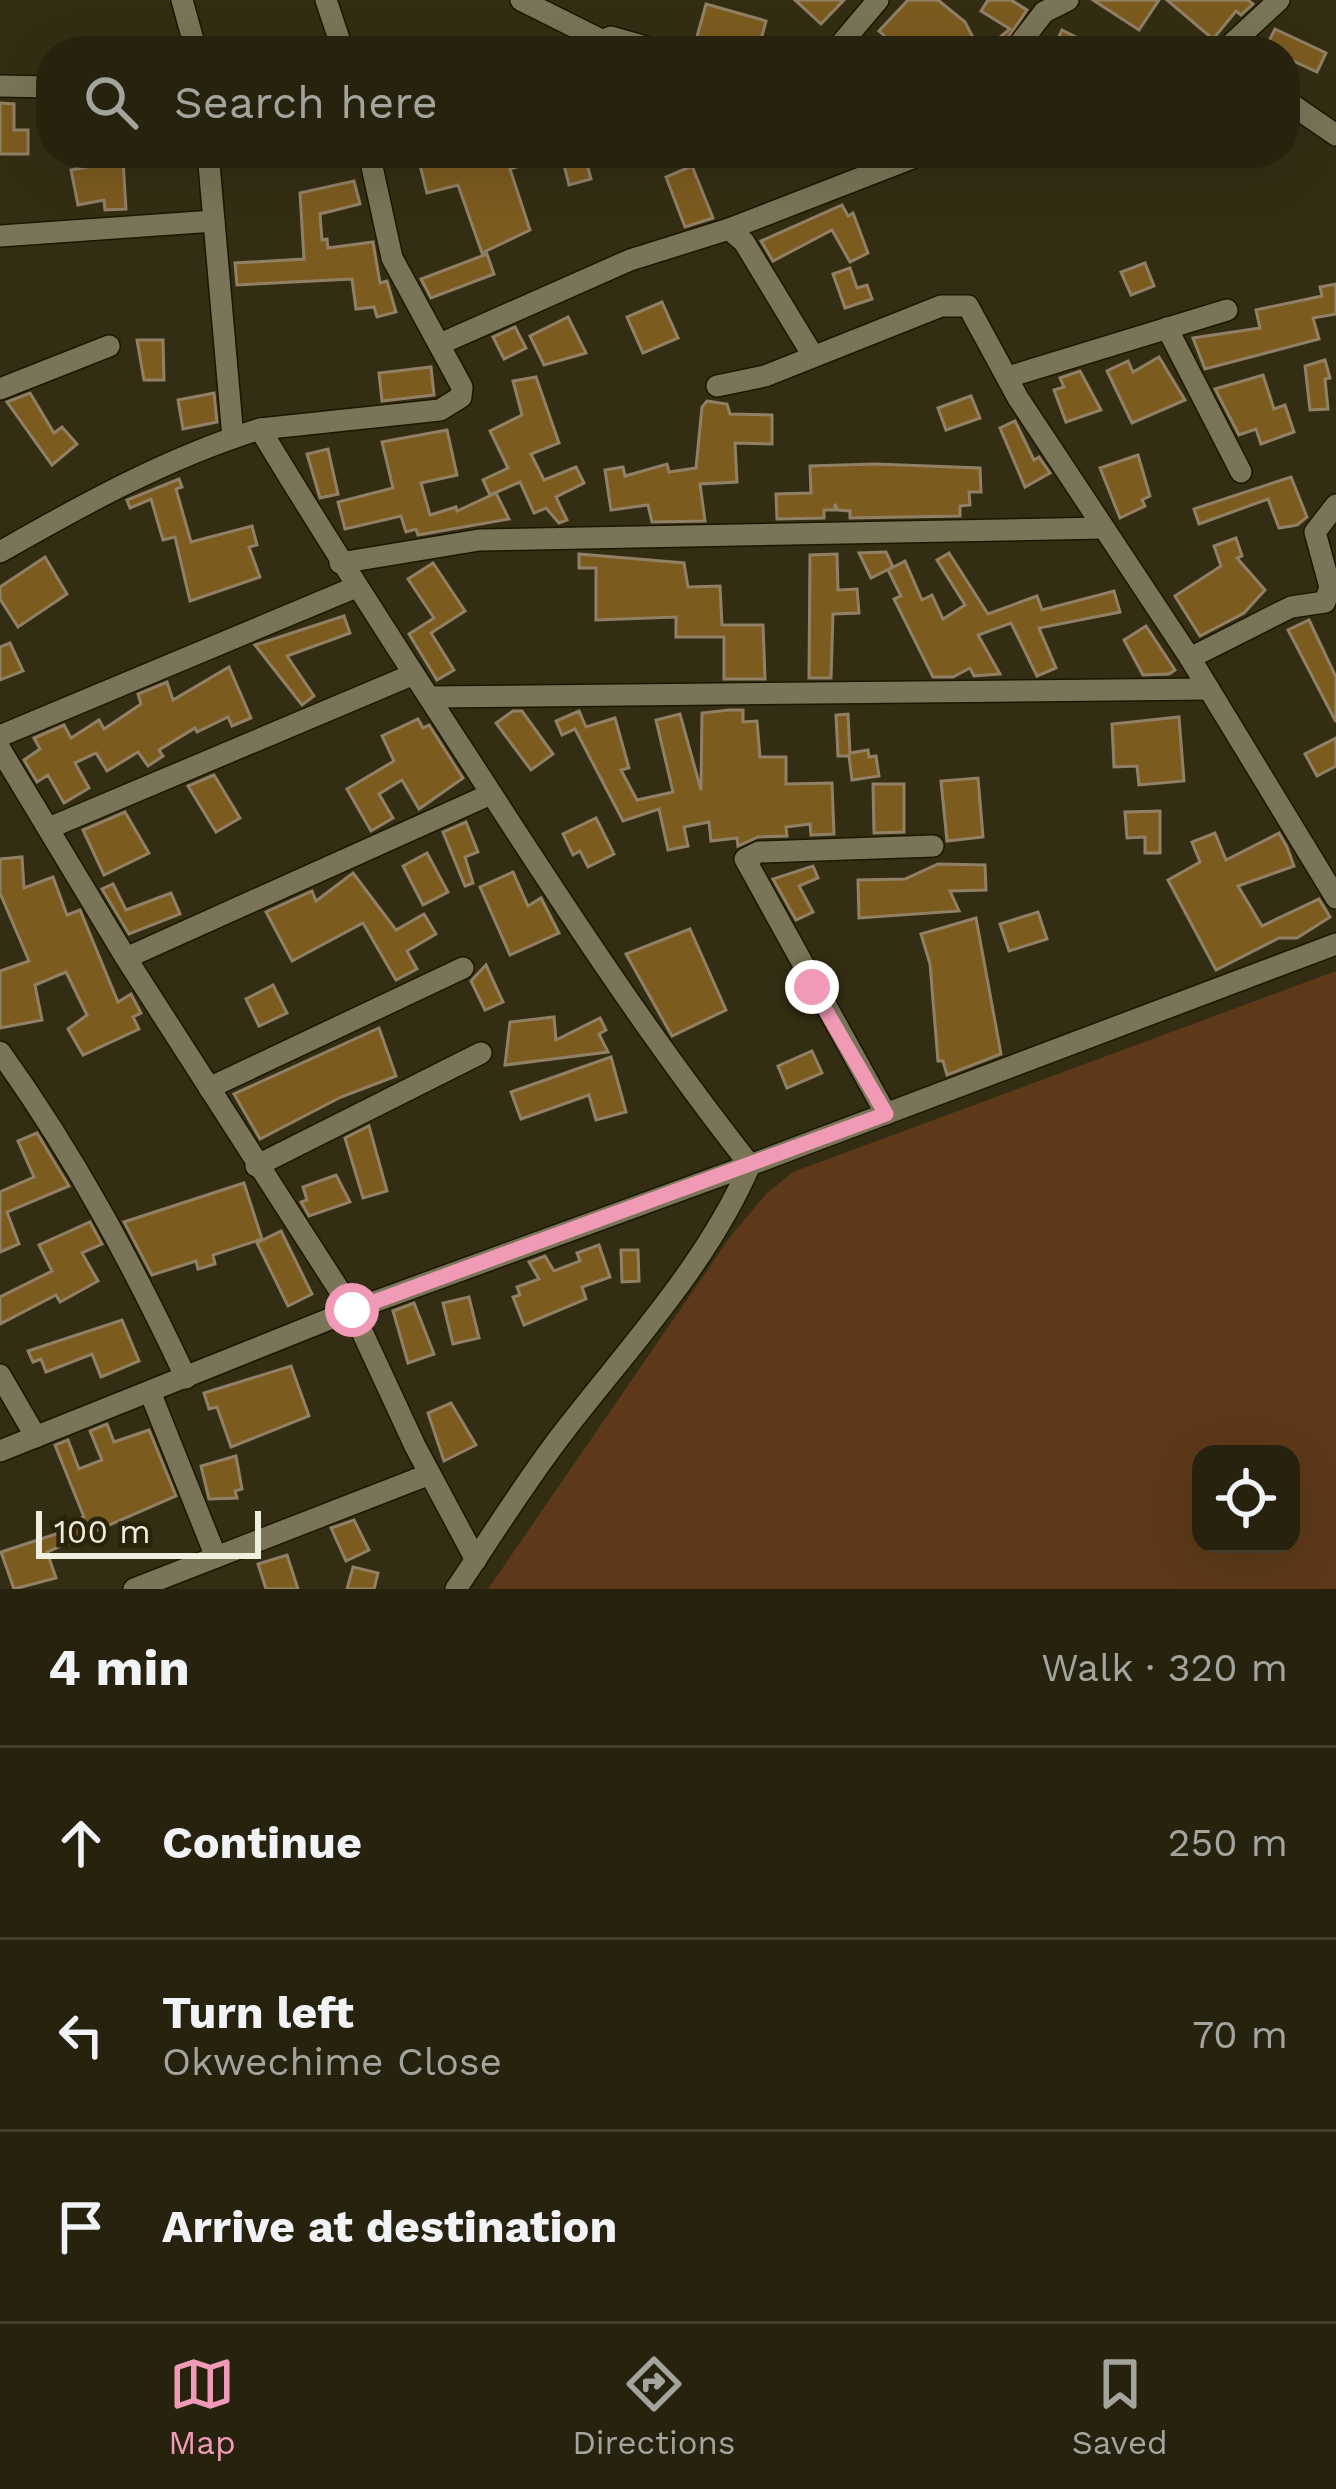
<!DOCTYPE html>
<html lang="en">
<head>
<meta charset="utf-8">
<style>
  body { margin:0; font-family:"Work Sans",sans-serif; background:#322f1c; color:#f1f3f6 }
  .controls { position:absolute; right:36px; bottom:36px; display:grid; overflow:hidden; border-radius:24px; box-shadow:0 12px 48px #0002 }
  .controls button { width:108px; height:108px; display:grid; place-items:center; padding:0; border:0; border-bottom:3px solid #423f2e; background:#26220e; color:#f1f3f6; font:60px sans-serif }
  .scale { position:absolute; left:36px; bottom:30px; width:225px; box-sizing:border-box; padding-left:12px; border:6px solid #f0eede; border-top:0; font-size:33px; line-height:42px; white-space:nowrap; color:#f0eede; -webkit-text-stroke:9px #292409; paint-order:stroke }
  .stop { position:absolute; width:36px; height:36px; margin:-27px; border:9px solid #f09ab6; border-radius:50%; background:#fff }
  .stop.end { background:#f09ab6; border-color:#fff; box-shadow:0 3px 12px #0008 }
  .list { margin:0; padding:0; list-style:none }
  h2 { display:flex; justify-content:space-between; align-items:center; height:156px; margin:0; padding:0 48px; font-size:51px }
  h2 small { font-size:39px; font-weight:400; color:#a4a49e }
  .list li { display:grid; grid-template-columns:78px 1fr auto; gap:36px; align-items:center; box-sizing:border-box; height:192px; padding:0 48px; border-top:3px solid #423f2e }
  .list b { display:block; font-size:45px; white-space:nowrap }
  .list p { margin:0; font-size:39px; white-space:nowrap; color:#a4a49e }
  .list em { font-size:39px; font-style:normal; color:#a4a49e }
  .icon { flex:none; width:66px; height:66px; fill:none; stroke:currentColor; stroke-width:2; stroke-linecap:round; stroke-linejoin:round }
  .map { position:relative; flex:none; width:1336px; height:1589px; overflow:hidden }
  .search { position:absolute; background:#26220e; box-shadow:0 12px 48px #0002; left:36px; right:36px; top:36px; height:132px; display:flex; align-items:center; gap:30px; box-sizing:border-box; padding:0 42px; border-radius:48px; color:#a4a49e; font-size:45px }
  .sheet { height:732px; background:#26220e }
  nav { display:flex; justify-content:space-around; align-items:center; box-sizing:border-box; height:168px; border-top:3px solid #423f2e; background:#26220e; font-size:33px; color:#a4a49e }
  nav a { display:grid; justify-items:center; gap:6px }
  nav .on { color:#f09ab6 }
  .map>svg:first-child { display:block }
</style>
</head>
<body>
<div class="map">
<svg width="1336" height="1589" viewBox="0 0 1336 1589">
  <rect width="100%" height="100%" fill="#332e13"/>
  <path fill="#5d3919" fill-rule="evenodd" d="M1336,971v618h-848l242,-352 36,-43 27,-22zM1201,1454h90v90h-90z"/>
  <g fill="#7c5b1f" stroke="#918066" stroke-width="3">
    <polygon points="795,0 844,0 821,24"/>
    <polygon points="908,0 938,0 965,22 980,51 901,51 879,31"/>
    <polygon points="988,0 1011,0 1027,10 999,51 983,51 1010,29 981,11"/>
    <polygon points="1093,0 1159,0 1139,30"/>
    <polygon points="1167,0 1248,0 1253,4 1241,15 1236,11 1213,39"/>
    <polygon points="706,4 766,21 758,51 693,51"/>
    <polygon points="1275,29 1326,53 1317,72 1285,57 1285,51 1266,47"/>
    <polygon points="1062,30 1104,51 1052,51"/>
    <polygon points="0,103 14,104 14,130 28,130 28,154 0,154"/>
    <polygon points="417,153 519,153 523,165 510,169 530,230 482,253 458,185 427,193"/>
    <polygon points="584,153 591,179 569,185 562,157"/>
    <polygon points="123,160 126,209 105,210 104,200 78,205 71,170"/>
    <polygon points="692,166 713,218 685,227 666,177"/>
    <polygon points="354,181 360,204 320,214 322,240 327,239 328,248 373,242 380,283 387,281 396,312 377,317 374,307 356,309 352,279 237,285 235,263 304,259 300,193"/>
    <polygon points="842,205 848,216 853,213 868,253 850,262 832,230 773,261 761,241"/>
    <polygon points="487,254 494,274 431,298 421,279"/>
    <polygon points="1145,263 1154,286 1131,295 1121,272"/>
    <polygon points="850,268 857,288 867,285 872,299 845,308 833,274"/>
    <polygon points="1336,284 1336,314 1313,318 1319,339 1205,369 1193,338 1260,328 1256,310 1322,296 1320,287"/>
    <polygon points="662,302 678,338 643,353 627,317"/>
    <polygon points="568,317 586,353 544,365 530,336"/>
    <polygon points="515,327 526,348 504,359 493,337"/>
    <polygon points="137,340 163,340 164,380 144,380"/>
    <polygon points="1159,357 1185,400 1132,423 1107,371 1128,361 1133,372"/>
    <polygon points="1325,360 1330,378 1325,379 1328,409 1310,410 1305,366"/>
    <polygon points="431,367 434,395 382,401 379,373"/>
    <polygon points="1080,371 1101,410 1066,422 1054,390 1064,387 1060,378"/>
    <polygon points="1263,375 1274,409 1285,405 1294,432 1261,444 1256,429 1239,435 1215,389"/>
    <polygon points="536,377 559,443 531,454 544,480 576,467 584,483 556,497 567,520 559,523 546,508 534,513 520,482 490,495 483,480 508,468 490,431 522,415 513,381"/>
    <polygon points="30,393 54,433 62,427 77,444 52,465 7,402"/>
    <polygon points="214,393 217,422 183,429 178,400"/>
    <polygon points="971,396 980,418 946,430 938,408"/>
    <polygon points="707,401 727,404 730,414 772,415 772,444 735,443 737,482 700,484 705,521 652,522 648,505 611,510 605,470 623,467 625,476 667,464 669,472 696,468 702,407"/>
    <polygon points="1015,421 1034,460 1039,457 1050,473 1025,487 1000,428"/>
    <polygon points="447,430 457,475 421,483 430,515 456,507 457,511 496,493 509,519 418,535 416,529 406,532 401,516 345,529 338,502 393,488 382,442"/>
    <polygon points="328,449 338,494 320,498 307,454"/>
    <polygon points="1138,455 1150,496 1142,500 1145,506 1120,518 1100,468"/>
    <polygon points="875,464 980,468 981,492 969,492 970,505 960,506 960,516 850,518 850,511 838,510 835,504 835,510 824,510 824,518 777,519 776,494 811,493 810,466"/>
    <polygon points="1291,477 1307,517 1297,525 1279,528 1268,499 1199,524 1194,509"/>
    <polygon points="179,479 182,487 176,489 191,542 252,526 257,545 249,547 260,577 190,601 175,537 163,540 151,499 130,508 127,500"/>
    <polygon points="1236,538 1242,556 1237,558 1265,590 1244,613 1200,636 1175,596 1221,566 1214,546"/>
    <polygon points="886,552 893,567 871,578 859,553"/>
    <polygon points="949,553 988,614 1037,596 1042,610 1114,591 1120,612 1039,628 1056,668 1037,676 1011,623 978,635 1000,674 974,676 970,668 953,677 933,677 894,599 901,596 888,570 905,561 922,600 932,595 943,619 965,605 937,560"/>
    <polygon points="579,554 684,563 688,587 720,586 722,625 763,625 765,679 724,679 724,637 676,637 676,617 596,620 596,568 579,568"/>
    <polygon points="837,554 838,590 857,589 859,613 833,614 831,678 809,678 810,555"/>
    <polygon points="45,557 67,594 18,627 0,599 0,587"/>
    <polygon points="433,563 465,611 431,633 454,670 437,680 409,634 434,618 408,579"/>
    <polygon points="344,616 350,633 287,656 314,696 302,705 255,645"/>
    <polygon points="1309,620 1336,677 1336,722 1288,630"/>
    <polygon points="1146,626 1175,670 1169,674 1143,675 1124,640"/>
    <polygon points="10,643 23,671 0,680 0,647"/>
    <polygon points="229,667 251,718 232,726 228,717 197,732 195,728 159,750 163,756 148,766 138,752 107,771 96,753 75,763 89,788 64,803 48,775 37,782 24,760 40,749 34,738 64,725 71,738 99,720 104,729 141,704 138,694 167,682 173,700"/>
    <polygon points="729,710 743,710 743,722 757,721 760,757 786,757 786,784 832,783 834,834 811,835 810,824 786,827 787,836 758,837 738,846 737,838 711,841 709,822 684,827 688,846 668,850 659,809 623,821 575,729 562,735 556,721 579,711 586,727 615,718 629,768 621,770 637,800 673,792 656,720 680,714 701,790 702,713"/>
    <polygon points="513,711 522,711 553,754 531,770 496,723"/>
    <polygon points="848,714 850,753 868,750 869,757 876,756 879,776 852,780 849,756 838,756 836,715"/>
    <polygon points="1179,717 1184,781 1139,785 1137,766 1114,767 1112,724"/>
    <polygon points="418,719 423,728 429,725 463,778 419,809 402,780 379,794 393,818 371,831 347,789 394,761 382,736"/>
    <polygon points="1336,738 1336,766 1317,776 1305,754"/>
    <polygon points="214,775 240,818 216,832 188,786"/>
    <polygon points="978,778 983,837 947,841 941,781"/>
    <polygon points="873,784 904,784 904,832 874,833"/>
    <polygon points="1160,811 1160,853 1145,853 1145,837 1127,838 1125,812"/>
    <polygon points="125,812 149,853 104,875 83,830"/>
    <polygon points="596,818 614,854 588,867 580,851 573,855 563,834"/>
    <polygon points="466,822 478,852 465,857 473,883 465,886 443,832"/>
    <polygon points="1215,833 1226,860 1279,833 1287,847 1294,866 1238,886 1262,926 1319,899 1330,917 1297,938 1279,938 1216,970 1168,880 1200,862 1192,842"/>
    <polygon points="427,853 448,892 423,905 403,866"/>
    <polygon points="22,857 24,888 53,877 67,915 80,910 118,1002 131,994 141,1013 133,1017 139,1029 83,1055 68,1029 87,1015 66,972 35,985 42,1020 0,1028 0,971 29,961 0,893 0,859"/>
    <polygon points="938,864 985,865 986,890 950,891 959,911 859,918 858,880 905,879"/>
    <polygon points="813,866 818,878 799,886 813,912 796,920 773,879"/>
    <polygon points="513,872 528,906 541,898 559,933 510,955 480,887"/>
    <polygon points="353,873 396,930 424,914 436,934 407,951 417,969 396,980 363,923 292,961 266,912 312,891 316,901"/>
    <polygon points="113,884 126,910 171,893 180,914 129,934 102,889"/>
    <polygon points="1038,912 1047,939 1009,951 1000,924"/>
    <polygon points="976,918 1001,1054 947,1075 943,1061 938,1061 930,964 921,934"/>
    <polygon points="690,929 726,1010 672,1036 626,954"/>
    <polygon points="486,965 503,1002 485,1010 471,981"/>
    <polygon points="273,985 287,1013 259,1026 246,999"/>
    <polygon points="554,1017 556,1040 600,1018 606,1030 599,1034 608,1052 505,1065 510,1022"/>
    <polygon points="379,1028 396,1076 341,1097 260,1139 234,1094"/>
    <polygon points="812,1051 822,1073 787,1088 778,1066"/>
    <polygon points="611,1057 626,1112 596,1120 589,1095 521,1119 511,1092"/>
    <polygon points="369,1126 387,1191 363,1198 345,1138"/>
    <polygon points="37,1133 69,1186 7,1212 19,1244 0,1252 0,1192 34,1177 18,1141"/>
    <polygon points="336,1175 350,1202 309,1216 301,1202 307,1200 303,1187"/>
    <polygon points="244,1183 262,1239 213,1255 215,1264 198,1269 196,1261 152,1275 124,1222"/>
    <polygon points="90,1222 102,1244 82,1253 98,1281 60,1302 56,1295 0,1324 0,1297 52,1271 39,1245"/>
    <polygon points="281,1231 312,1294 288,1306 257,1243"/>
    <polygon points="599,1245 610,1277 582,1287 586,1299 524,1325 513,1297 520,1295 517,1287 539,1279 529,1262 545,1256 554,1271 580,1261 577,1253"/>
    <polygon points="621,1250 638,1250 639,1281 622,1282"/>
    <polygon points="469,1297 479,1338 453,1344 443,1303"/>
    <polygon points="414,1303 434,1354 408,1363 393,1311"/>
    <polygon points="122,1320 139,1361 101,1377 92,1354 46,1372 41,1359 33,1362 28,1351"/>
    <polygon points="291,1366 309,1416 231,1447 217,1407 209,1409 204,1393"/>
    <polygon points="451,1403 476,1445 444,1461 428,1413"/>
    <polygon points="107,1424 114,1442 149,1430 176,1496 47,1552 56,1578 14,1589 1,1552 59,1533 56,1527 84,1517 55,1445 68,1440 79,1469 102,1460 90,1431"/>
    <polygon points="236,1456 242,1489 235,1491 237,1498 209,1499 201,1466"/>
    <polygon points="354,1520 369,1550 346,1561 331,1528"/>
    <polygon points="287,1555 298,1589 266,1589 258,1564"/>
    <polygon points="353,1567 378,1573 374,1589 347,1589"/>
  </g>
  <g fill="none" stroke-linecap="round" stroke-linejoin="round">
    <g stroke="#1b1600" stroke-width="24">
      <g id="minor">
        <polyline points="182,0 196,51"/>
        <polyline points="326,0 343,51"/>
        <polyline points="521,0 601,40"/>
        <polyline points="573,51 611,37 660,51"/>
        <polyline points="835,51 878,0"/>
        <polyline points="1014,51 1044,12 1068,0"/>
        <polyline points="1224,51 1279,0"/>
        <polyline points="0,86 51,87"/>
        <polyline points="1285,100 1336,135"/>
        <polyline points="208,153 233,438"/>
        <polyline points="729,229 925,153"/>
        <polyline points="0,236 214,221"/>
        <polyline points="1167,328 1241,472"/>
        <polyline points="440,344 630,260 729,229 744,242 812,354"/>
        <polyline points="1008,377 1227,310"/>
        <polyline points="717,386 765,376 941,306 968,306 1018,398 1190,658 1336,898"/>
        <polyline points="0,389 109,346"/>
        <path d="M0,552c82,-47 169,-95 260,-123l180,-19 21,-13 1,-10 -70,-129 -23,-105"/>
        <polyline points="340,563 479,540 1103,528"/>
        <polyline points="1190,658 1291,607 1325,602 1330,587 1315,532 1336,505"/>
        <polyline points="429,697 1209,689"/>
        <polyline points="0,736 356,587"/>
        <polyline points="0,749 126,958 352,1310 415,1446 476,1560"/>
        <polyline points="49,828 414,674"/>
        <polyline points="126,958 491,794"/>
        <path d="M0,1052c74,103 132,211 186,326"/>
        <polyline points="209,1088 463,968"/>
        <polyline points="886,1114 745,859 759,852 933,846"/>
        <polyline points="256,1166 481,1053"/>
        <polyline points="0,1375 36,1437"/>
        <polyline points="150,1392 216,1557"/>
        <path d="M0,1451l352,-141 398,-145c-98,-124 -184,-256 -270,-389 -75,-115 -149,-229 -220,-347"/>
        <polyline points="134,1589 430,1474"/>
        <path d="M456,1589c36,-53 70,-109 110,-160 65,-84 141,-165 184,-264l586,-221"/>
      </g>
    </g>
    <use href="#minor" stroke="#7a7558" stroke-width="21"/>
  </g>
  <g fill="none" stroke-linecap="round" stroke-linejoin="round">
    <polyline stroke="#f09ab6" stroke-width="15" points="352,1310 886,1114 812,987"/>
  </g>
</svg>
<div class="controls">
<button><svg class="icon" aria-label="locate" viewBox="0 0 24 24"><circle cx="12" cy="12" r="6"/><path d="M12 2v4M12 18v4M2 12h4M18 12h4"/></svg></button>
</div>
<div class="scale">100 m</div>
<div class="stop" style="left:352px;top:1310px"></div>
<div class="stop end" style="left:812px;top:987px"></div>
<div class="search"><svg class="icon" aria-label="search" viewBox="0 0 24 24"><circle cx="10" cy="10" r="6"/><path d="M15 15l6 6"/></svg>Search here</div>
</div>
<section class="sheet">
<h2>4 min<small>Walk · 320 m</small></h2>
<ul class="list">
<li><svg class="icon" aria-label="ahead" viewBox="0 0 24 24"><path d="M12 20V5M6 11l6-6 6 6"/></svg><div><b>Continue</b></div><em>250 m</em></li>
<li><svg class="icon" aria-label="left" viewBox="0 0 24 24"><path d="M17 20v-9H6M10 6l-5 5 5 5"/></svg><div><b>Turn left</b><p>Okwechime Close</p></div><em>70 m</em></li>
<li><svg class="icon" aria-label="arrive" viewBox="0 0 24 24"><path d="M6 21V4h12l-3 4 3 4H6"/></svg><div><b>Arrive at destination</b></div></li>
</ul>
</section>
<nav>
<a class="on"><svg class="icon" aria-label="map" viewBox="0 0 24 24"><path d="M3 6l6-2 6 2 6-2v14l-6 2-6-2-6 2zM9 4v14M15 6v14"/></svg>Map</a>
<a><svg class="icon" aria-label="directions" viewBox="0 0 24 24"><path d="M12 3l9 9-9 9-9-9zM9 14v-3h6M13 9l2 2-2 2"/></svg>Directions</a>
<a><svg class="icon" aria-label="saved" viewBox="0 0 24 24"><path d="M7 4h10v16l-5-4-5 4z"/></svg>Saved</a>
</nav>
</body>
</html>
